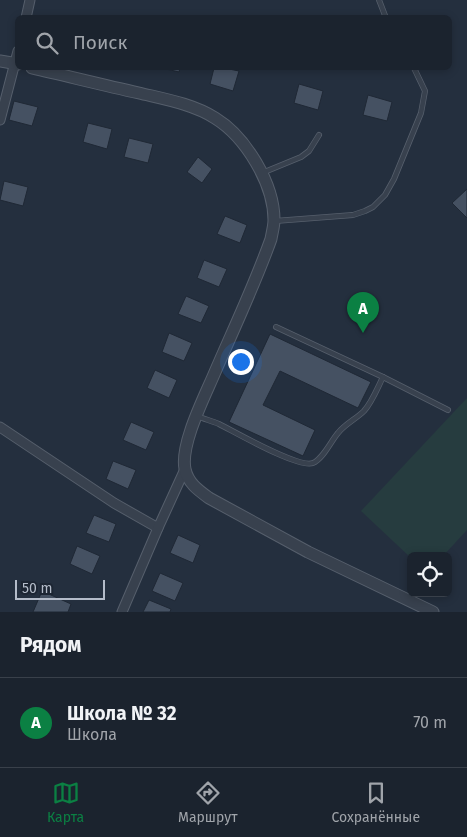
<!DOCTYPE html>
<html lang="ru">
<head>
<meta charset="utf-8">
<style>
  body { margin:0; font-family:"Fira Sans",sans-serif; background:#242b36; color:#f1f3f6 }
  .controls { position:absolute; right:15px; bottom:15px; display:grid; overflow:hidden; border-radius:8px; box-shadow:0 2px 8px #0003 }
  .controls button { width:45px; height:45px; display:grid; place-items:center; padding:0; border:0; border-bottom:1px solid #39404a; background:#1b232e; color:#f1f3f6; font:25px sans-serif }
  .scale { position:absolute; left:15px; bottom:12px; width:90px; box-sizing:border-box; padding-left:5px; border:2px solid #b4bcc9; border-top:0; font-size:14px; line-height:18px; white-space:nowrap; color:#b4bcc9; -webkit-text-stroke:4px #1d2633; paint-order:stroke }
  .you { position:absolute; left:240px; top:361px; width:18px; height:18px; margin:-12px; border:4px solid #fff; border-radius:50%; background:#1a73e8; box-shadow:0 0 0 8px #1a73e833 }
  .badge { display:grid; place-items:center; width:32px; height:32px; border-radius:50%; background:#0b8043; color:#fff; font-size:16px; font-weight:700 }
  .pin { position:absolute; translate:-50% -41px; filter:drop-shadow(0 1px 2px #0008) }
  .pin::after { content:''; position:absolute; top:26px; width:18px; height:15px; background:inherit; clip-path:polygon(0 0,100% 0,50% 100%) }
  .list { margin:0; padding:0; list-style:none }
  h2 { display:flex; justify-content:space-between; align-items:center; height:65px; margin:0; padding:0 20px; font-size:21px }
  h2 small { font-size:16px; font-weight:400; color:#a0a4aa }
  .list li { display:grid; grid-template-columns:32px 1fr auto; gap:15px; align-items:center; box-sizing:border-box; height:90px; padding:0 20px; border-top:1px solid #39404a }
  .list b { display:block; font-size:19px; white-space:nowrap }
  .list p { margin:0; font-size:16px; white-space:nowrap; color:#a0a4aa }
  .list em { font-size:16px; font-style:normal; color:#a0a4aa }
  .icon { flex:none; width:28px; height:28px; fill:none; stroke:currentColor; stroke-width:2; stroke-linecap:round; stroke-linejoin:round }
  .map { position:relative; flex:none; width:467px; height:612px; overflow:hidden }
  .search { position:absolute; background:#1b232e; box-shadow:0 2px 8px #0003; left:15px; right:15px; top:15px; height:55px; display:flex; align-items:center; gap:12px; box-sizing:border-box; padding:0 18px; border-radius:8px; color:#a0a4aa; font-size:19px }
  .sheet { height:155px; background:#1b232e }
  nav { display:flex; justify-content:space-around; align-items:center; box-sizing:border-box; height:70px; border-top:1px solid #39404a; background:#1b232e; font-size:14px; color:#a0a4aa }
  nav a { display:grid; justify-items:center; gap:2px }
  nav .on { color:#0b8043 }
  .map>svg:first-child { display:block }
</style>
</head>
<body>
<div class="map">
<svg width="467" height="612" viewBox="0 0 467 612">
  <rect width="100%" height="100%" fill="#242f3e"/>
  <polygon fill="#263c3f" points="467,398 467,530 443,556 411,556 411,558 361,511"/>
  <g fill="#455162" stroke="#1f2835">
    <polygon points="162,68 180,68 179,72"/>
    <polygon points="214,68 224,68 239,71 233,91 210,84"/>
    <polygon points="299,84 323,91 318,110 294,103"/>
    <polygon points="368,95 392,102 387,121 363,115"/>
    <polygon points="14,101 38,107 32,126 9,120"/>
    <polygon points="88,123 112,129 107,149 83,142"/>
    <polygon points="129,138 153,144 148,163 124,157"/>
    <polygon points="198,157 212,169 202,183 187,172"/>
    <polygon points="4,181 28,187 23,206 0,200"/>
    <polygon points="467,189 467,218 452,203"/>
    <polygon points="225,216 247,225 240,243 217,234"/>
    <polygon points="204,260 227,269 219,287 197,278"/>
    <polygon points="186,296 209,306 201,323 178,314"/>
    <polygon points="169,333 192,343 184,361 162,352"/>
    <polygon points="270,334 371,382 358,408 280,371 263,405 315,430 303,456 229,422"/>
    <polygon points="155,370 177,380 169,398 147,388"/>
    <polygon points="131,422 154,432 146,450 123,440"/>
    <polygon points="113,461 136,470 128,489 106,479"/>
    <polygon points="94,515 116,524 109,542 86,533"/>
    <polygon points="178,535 200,545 193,563 170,553"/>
    <polygon points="77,546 100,556 92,574 70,564"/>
    <polygon points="160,573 183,583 175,601 152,591"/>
    <polygon points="42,591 71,604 68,612 33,612"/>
    <polygon points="149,600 171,609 170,612 143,612"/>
  </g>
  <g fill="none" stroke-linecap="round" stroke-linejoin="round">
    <g stroke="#565f6c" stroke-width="6">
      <g id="service">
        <polyline points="379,0 386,18"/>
        <polyline points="262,173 301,157 309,151 319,135"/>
        <polyline points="275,221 353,215 365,211 373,207 385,195 394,179 421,113 425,91 414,68"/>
        <polyline points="276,327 383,377 448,410"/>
        <path d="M197,416c7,3 15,5 22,8 16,8 80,45 94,39 10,-4 18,-22 25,-30 7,-9 18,-14 26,-22 8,-9 13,-22 19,-34"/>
      </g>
    </g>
    <g stroke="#565f6c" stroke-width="11">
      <g id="minor">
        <polyline points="26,18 30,0"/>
        <polyline points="0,120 18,51"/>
        <polyline points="0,427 114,503 158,528"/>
        <polyline points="122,612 158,528 185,469"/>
      </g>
    </g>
    <g stroke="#565f6c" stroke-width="13">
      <g id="tertiary">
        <polyline points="0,61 18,64"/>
        <path d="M32,68c35,8 71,17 107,25 25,6 54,11 76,25 31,19 59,66 59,102 0,6 -2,13 -3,19 -16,45 -37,89 -56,133 -10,24 -35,72 -30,97 3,14 13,21 24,29l99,54 125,60"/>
      </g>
    </g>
    <use href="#service" stroke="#38414e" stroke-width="4.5"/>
    <use href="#minor" stroke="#38414e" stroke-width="9"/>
    <use href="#tertiary" stroke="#38414e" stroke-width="11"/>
  </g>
</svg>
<div class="controls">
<button><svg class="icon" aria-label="locate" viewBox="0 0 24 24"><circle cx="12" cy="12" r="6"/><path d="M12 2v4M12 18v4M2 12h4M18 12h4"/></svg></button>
</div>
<div class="scale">50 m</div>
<div class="you"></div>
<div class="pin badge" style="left:363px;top:333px">A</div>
<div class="search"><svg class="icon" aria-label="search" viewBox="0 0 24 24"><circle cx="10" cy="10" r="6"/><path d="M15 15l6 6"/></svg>Поиск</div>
</div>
<section class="sheet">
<h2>Рядом<small></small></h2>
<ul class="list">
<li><span class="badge">A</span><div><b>Школа № 32</b><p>Школа</p></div><em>70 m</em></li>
</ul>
</section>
<nav>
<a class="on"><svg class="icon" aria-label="map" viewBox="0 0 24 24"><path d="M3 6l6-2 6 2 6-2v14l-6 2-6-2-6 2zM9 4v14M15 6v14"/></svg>Карта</a>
<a><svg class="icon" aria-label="directions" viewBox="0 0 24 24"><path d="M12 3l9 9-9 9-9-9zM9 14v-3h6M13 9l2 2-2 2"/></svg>Маршрут</a>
<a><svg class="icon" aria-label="saved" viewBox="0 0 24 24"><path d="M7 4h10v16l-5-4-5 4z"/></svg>Сохранённые</a>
</nav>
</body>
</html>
